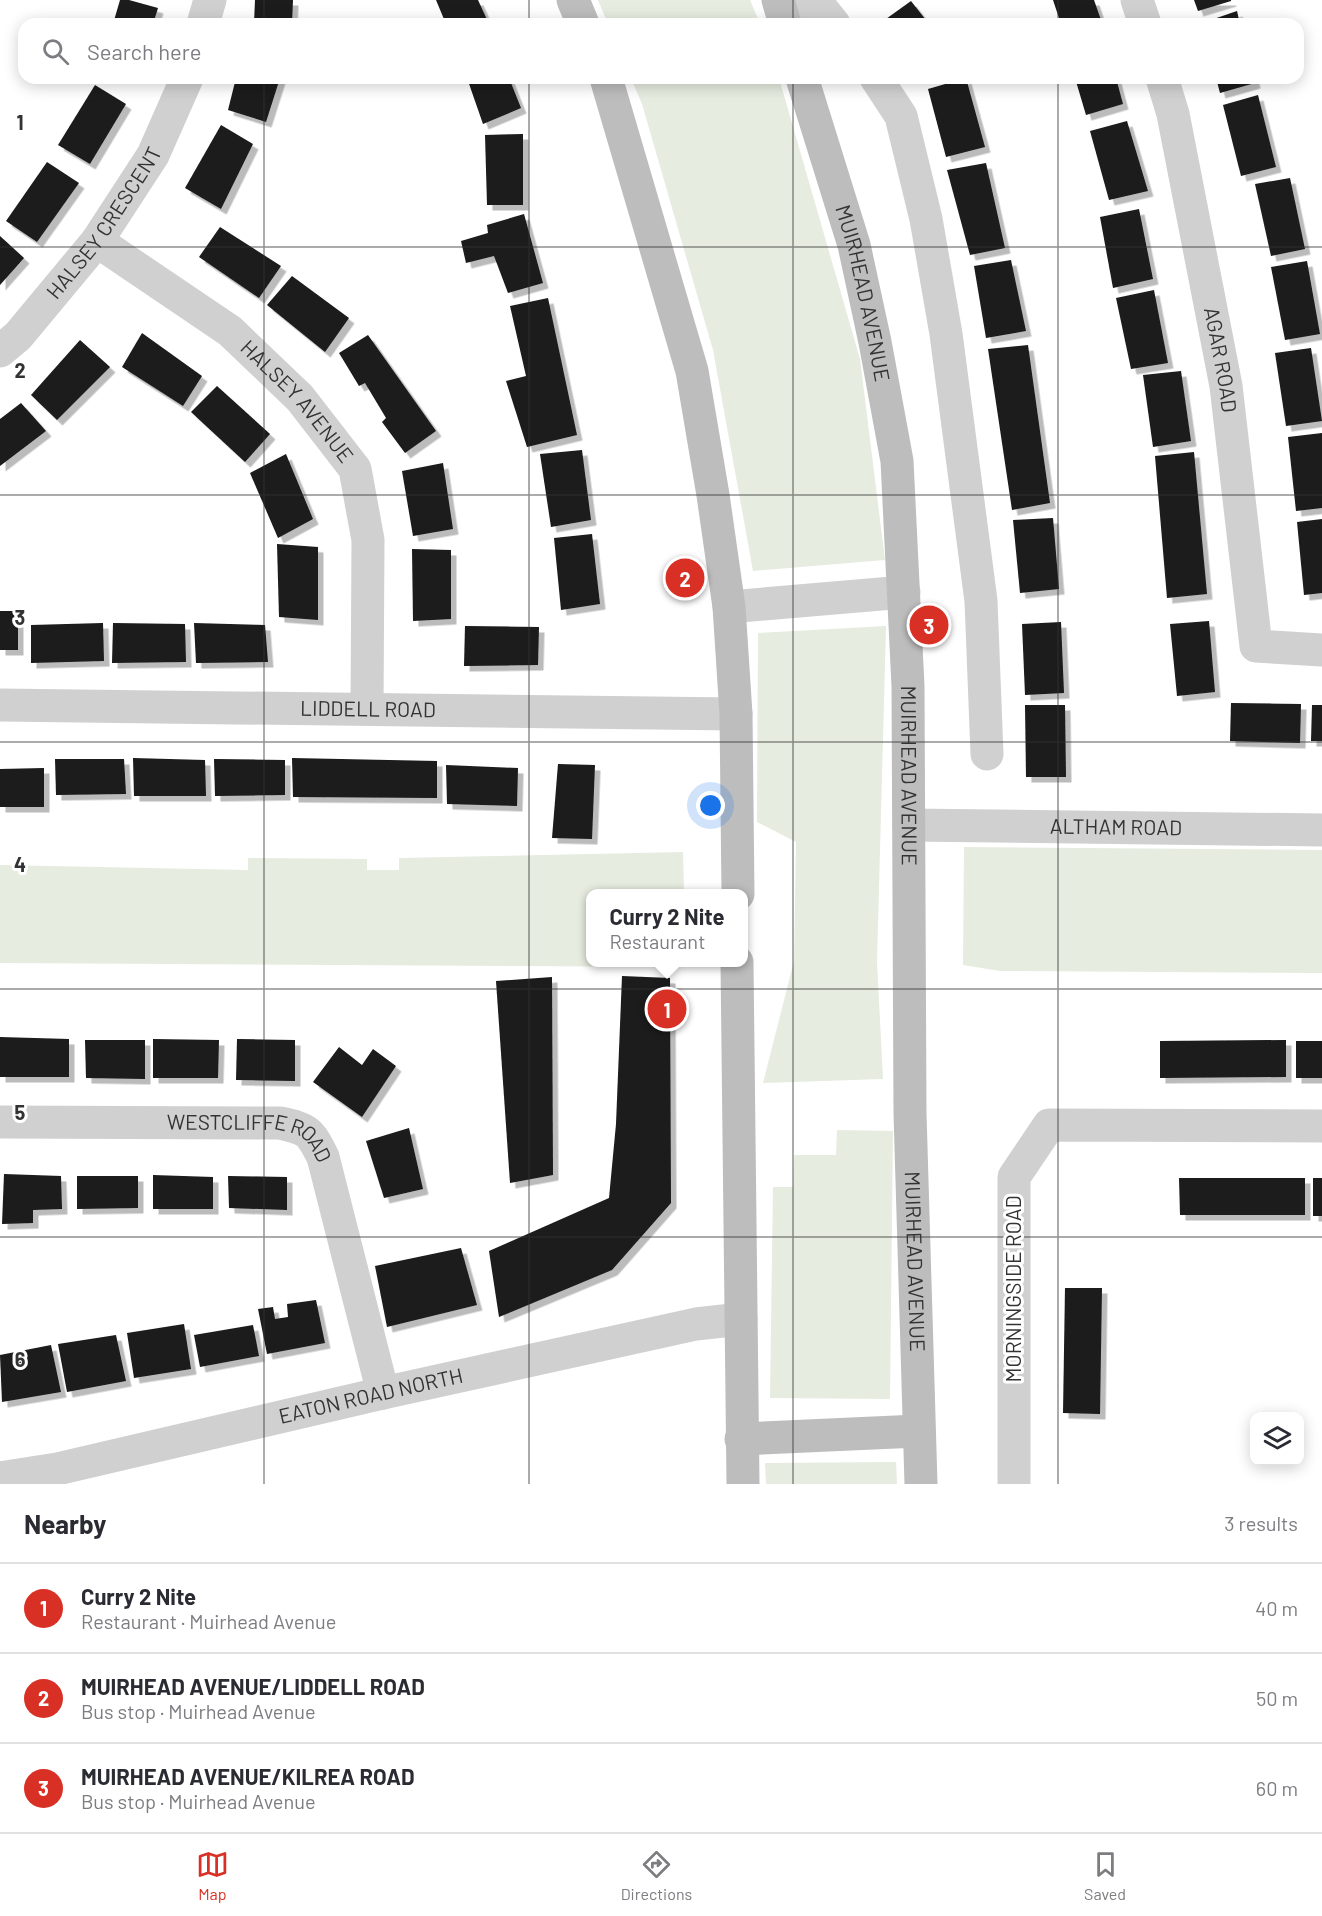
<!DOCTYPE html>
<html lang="en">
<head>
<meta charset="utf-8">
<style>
  body { margin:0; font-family:Barlow,sans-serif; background:#f2f2f3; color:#2b2b33 }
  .controls { position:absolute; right:18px; bottom:18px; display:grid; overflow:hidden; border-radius:12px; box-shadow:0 3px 15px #0003 }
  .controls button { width:54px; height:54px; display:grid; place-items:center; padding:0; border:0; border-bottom:2px solid #e1e1e2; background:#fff; color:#2b2b33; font:30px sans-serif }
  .you { position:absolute; left:711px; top:806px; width:21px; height:21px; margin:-15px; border:4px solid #fff; border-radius:50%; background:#1a73e8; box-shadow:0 0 0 9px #1a73e833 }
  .badge { display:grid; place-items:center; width:39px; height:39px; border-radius:50%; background:#d93025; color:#fff; font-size:20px; font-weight:700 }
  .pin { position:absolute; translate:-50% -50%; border:3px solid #fff; box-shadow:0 2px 6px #0006 }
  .popup { position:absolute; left:586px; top:889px; width:162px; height:78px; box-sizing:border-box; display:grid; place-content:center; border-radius:12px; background:#fff; filter:drop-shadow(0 2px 4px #0005); font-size:20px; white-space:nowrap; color:#7c7c81 }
  .popup b { font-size:22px; color:#2b2b33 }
  .popup::after { content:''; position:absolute; left:50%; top:100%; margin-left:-12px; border:12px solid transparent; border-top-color:#fff }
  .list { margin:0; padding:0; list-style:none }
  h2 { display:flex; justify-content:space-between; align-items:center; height:78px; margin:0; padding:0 24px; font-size:26px }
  h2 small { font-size:20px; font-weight:400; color:#7c7c81 }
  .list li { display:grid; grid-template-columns:39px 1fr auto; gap:18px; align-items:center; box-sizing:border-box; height:90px; padding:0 24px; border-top:2px solid #e1e1e2 }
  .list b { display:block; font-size:22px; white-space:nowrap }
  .list p { margin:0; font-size:20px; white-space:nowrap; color:#7c7c81 }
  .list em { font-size:20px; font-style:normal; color:#7c7c81 }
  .icon { flex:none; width:33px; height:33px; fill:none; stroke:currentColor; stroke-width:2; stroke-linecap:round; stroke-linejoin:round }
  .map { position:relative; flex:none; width:1322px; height:1484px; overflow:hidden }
  .search { position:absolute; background:#fff; box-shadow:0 3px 15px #0003; left:18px; right:18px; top:18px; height:66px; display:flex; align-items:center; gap:15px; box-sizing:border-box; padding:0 21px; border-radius:18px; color:#7c7c81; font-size:22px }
  .sheet { height:348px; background:#fff }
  nav { display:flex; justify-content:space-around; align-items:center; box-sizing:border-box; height:84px; border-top:2px solid #e1e1e2; background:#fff; font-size:16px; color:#7c7c81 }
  nav a { display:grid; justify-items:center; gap:3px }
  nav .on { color:#d93025 }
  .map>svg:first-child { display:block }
</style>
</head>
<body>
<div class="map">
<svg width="1322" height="1484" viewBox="0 0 1322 1484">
  <defs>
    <filter id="shadow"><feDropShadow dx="5.5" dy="5.5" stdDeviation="0" flood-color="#0004"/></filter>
  </defs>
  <rect width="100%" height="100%" fill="#fff"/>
  <g fill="#e6ecdf">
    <polygon points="598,0 750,0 760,24 608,24"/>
    <polygon points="631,78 779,78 860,359 885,560 753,571 713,350 642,104"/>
    <polygon points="886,626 877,962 883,1079 763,1083 794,961 796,842 757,822 758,633"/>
    <polygon points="964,847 1322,850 1322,973 1000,971 963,965"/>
    <polygon points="683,852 684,893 590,894 590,962 686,962 686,967 0,963 0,865 248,870 248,858 367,859 367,870 399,870 399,858"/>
    <polygon points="837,1130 893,1131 890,1399 770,1398 773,1187 793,1187 794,1155 836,1155"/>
    <polygon points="896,1462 897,1484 766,1484 765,1463"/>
  </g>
  <g fill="#1a1a1a" filter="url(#shadow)">
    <polygon points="120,0 129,0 158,8 153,24 113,24"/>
    <polygon points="255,0 293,0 292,24 254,23"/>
    <polygon points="436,0 478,0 489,24 446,24"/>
    <polygon points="1053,0 1094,0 1101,20 1087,24 1061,24"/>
    <polygon points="1194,0 1231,0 1231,1 1198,11"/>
    <polygon points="911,1 929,24 879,24"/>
    <polygon points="1237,11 1240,24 1199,24"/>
    <polygon points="236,78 280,78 266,122 228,110"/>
    <polygon points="467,78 509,78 521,108 483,124"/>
    <polygon points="966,78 985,147 946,157 928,89"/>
    <polygon points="1075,78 1116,78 1123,104 1086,115"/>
    <polygon points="1216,78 1254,78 1255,83 1220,93"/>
    <polygon points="95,85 126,104 90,164 58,145"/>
    <polygon points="1258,95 1276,167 1241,176 1223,105"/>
    <polygon points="1127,121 1148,191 1109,200 1090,131"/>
    <polygon points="221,125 253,144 221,209 185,188"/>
    <polygon points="523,134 523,205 487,205 485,135"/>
    <polygon points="47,162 79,183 37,242 6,221"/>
    <polygon points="986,163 1005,248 970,255 947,170"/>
    <polygon points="1290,178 1305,249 1271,256 1255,184"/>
    <polygon points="1139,209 1153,279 1113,288 1100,217"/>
    <polygon points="524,214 543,283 508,293 494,256 466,263 461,241 488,233 487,225"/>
    <polygon points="220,227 281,266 259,298 199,257"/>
    <polygon points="0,236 24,258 0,285"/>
    <polygon points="1011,260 1026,331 986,338 974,266"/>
    <polygon points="1307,261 1320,334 1285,340 1271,267"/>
    <polygon points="292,276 349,318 325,352 267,305"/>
    <polygon points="1154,290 1168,363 1131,369 1116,298"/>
    <polygon points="548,298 577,435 527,447 506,381 526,376 510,306"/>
    <polygon points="142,333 202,376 183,406 122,367"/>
    <polygon points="368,335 436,431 405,453 382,422 386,418 365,383 359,386 339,353"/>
    <polygon points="80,340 110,367 57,420 31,395"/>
    <polygon points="1028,345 1050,503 1012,510 988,349"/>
    <polygon points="1311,348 1322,421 1286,426 1275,353"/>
    <polygon points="1181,371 1191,441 1153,447 1143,375"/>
    <polygon points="217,386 270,434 245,462 191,412"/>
    <polygon points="21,403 46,431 0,466 0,419"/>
    <polygon points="1322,433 1322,508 1296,511 1288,437"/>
    <polygon points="582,450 591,520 551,527 540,454"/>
    <polygon points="1194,452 1207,594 1167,598 1155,456"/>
    <polygon points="286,454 313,519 278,538 250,473"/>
    <polygon points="443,463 453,529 413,536 402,471"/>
    <polygon points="1053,518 1059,589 1020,593 1013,520"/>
    <polygon points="1322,519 1322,593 1304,595 1297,522"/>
    <polygon points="592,534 600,604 561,610 554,538"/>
    <polygon points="277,544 318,547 318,620 279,617"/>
    <polygon points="412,549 451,550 451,619 413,621"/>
    <rect x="0" y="611" width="18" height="39"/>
    <polygon points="1209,621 1215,692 1177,696 1170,624"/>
    <polygon points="1061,622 1064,693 1025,695 1022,624"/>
    <polygon points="103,623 104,661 31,663 31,625"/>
    <polygon points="113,623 185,624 186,662 112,663"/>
    <polygon points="194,623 265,625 268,662 196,663"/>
    <polygon points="465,626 539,627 538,665 464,666"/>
    <polygon points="1231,703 1301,704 1300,743 1230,741"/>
    <polygon points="1025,705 1065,705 1066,777 1026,777"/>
    <polygon points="1312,705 1322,705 1322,741 1311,741"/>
    <polygon points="133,758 205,760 206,796 134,796"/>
    <polygon points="292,758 437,761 437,798 293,797"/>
    <polygon points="55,759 124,759 126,794 56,795"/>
    <polygon points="214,759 285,760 285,795 215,796"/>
    <polygon points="558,764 595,765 592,839 552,838"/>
    <polygon points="446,765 518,768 517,806 447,804"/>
    <polygon points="44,768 44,807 0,807 0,769"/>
    <polygon points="622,976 670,978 671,1203 612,1270 499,1317 489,1251 609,1198 616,1124"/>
    <polygon points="552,977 553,1175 510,1183 496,981"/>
    <polygon points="0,1037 69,1039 69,1077 0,1077"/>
    <polygon points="153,1039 219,1040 218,1078 153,1078"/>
    <polygon points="237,1039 295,1040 295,1081 236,1080"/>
    <polygon points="85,1040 145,1040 145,1079 86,1078"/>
    <polygon points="1286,1040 1286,1077 1160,1078 1160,1041"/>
    <rect x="1296" y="1041" width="26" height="37"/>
    <polygon points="339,1047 362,1065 373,1049 396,1066 362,1117 313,1082"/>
    <polygon points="409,1128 423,1189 384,1198 366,1141"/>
    <polygon points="4,1174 61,1176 62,1209 33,1210 33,1223 2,1224"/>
    <polygon points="153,1175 213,1177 213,1209 153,1209"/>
    <polygon points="77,1176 138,1176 138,1208 77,1209"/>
    <polygon points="228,1176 287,1177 287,1210 229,1208"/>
    <polygon points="1179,1178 1305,1178 1305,1215 1180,1215"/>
    <rect x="1313" y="1178" width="9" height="38"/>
    <polygon points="461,1248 477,1305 387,1327 375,1266"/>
    <polygon points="1065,1288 1102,1288 1100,1414 1063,1413"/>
    <polygon points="316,1300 325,1343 267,1354 258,1309 273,1307 275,1319 288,1317 287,1304"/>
    <polygon points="184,1324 191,1369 134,1378 127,1333"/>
    <polygon points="253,1325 259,1356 200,1367 194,1335"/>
    <polygon points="116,1335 126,1381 67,1392 58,1344"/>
    <polygon points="51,1345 61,1392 2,1402 0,1355"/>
  </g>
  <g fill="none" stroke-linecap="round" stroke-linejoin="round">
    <g stroke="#d0d0d0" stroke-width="33">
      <polyline points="786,0 822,9 834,24"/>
      <polyline points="1137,0 1145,24"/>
      <polyline points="203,24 210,0"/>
      <polyline points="876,78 901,116 926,219 946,334 981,601 987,754"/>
      <path id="s1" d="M1162,78l11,36 53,272 30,260 66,4"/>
      <path id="s2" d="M97,241l133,90 70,67 55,71 13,71 -1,169"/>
      <path id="s3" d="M0,351l18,-15 79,-95 56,-86 34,-77"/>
      <polyline points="729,607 904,592"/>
      <path id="s4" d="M0,705l736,9"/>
      <path id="s5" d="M909,825l413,5"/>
      <path id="s6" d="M0,1122l280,1c28,6 30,8 43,34l60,236"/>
      <path id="s7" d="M0,1478l57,-9 326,-76 313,-69 45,-5"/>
      <polyline points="1014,1484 1014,1177 1049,1125 1322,1126"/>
    </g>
    <g stroke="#bdbdbd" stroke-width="33">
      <polyline points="573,0 583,24"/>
      <polyline points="778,0 785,24"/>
      <polyline points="606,78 692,371 713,495 729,607 736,714 738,894"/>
      <path id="s8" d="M802,78l52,167 21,97 22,119 11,225 2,427 11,371"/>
      <polyline points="737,962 743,1484"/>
      <polyline points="741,1439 918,1431"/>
    </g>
  </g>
  <path fill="none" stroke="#333" stroke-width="1.5" stroke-opacity="0.55" d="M264,0v24M529,0v24M793,0v24M1058,0v24M264,78v1406M529,78v1406M793,78v1406M1058,78v1406M0,247h1322M0,495h1322M0,742h1322M0,989h1322M0,1237h1322"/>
  <g text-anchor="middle" stroke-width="6" stroke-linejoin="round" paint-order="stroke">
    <g font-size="21" fill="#333" stroke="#fff">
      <text dy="7" stroke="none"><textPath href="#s3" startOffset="166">HALSEY CRESCENT</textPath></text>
      <text dy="7" stroke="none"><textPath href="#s8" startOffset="224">MUIRHEAD AVENUE</textPath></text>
      <text dy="7" stroke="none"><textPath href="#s1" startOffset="288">AGAR ROAD</textPath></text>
      <text dy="7" stroke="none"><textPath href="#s2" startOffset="258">HALSEY AVENUE</textPath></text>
      <text dy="7" stroke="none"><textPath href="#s4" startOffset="368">LIDDELL ROAD</textPath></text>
      <text dy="7" stroke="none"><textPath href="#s8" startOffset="710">MUIRHEAD AVENUE</textPath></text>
      <text dy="7" stroke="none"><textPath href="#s5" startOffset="207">ALTHAM ROAD</textPath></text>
      <text dy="7" stroke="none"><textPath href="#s6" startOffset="255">WESTCLIFFE ROAD</textPath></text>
      <text dy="7" stroke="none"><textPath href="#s8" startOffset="1196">MUIRHEAD AVENUE</textPath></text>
      <text transform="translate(1014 1289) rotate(-90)" y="7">MORNINGSIDE ROAD</text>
      <text dy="7" stroke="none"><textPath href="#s7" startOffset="380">EATON ROAD NORTH</textPath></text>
    </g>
  </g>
  <g font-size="20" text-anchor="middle" font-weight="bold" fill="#333" stroke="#fff" stroke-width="6" stroke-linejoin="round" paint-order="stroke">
    <text x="20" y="130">1</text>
    <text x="20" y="378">2</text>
    <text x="20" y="625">3</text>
    <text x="20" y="872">4</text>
    <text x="20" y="1120">5</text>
    <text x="20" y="1367">6</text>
  </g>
</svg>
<div class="controls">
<button><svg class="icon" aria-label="layers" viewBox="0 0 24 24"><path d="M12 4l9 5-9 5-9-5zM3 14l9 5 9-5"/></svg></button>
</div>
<div class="you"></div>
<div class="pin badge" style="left:667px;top:1009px">1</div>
<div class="popup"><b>Curry 2 Nite</b>Restaurant</div>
<div class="pin badge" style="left:685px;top:578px">2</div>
<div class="pin badge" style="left:929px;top:625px">3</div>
<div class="search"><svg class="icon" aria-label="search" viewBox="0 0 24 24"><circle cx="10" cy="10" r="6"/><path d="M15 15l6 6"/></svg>Search here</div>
</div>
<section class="sheet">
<h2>Nearby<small>3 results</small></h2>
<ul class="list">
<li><span class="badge">1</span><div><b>Curry 2 Nite</b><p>Restaurant · Muirhead Avenue</p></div><em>40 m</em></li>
<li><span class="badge">2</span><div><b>MUIRHEAD AVENUE/LIDDELL ROAD</b><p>Bus stop · Muirhead Avenue</p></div><em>50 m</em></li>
<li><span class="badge">3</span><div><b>MUIRHEAD AVENUE/KILREA ROAD</b><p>Bus stop · Muirhead Avenue</p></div><em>60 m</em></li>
</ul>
</section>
<nav>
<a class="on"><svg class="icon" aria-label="map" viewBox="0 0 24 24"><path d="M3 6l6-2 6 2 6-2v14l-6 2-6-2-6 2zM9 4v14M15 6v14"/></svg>Map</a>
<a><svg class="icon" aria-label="directions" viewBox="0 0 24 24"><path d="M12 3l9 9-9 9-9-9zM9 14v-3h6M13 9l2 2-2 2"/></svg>Directions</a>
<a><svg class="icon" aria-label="saved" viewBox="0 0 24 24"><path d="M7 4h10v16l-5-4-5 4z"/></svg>Saved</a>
</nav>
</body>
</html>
